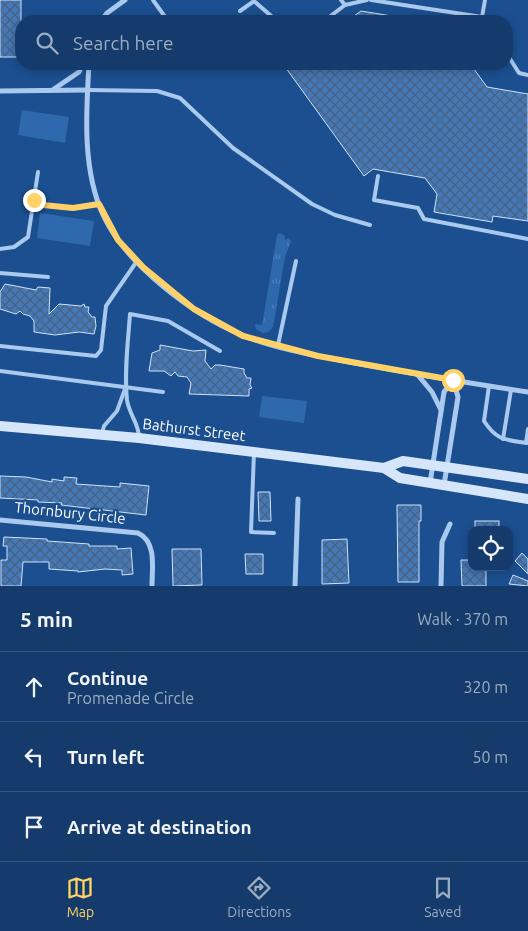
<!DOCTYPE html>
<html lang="en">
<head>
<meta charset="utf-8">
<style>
  body { margin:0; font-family:Ubuntu,sans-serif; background:#1d4271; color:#f1f3f6 }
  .controls { position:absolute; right:15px; bottom:15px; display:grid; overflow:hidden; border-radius:10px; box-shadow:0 2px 8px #0003 }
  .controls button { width:45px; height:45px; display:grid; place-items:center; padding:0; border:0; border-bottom:1px solid #33557e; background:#143b6b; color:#f1f3f6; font:25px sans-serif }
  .stop { position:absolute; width:15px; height:15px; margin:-11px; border:4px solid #ffd166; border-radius:50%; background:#fff }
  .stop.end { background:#ffd166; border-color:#fff; box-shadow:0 1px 5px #0008 }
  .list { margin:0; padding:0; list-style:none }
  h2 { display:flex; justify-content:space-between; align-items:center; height:65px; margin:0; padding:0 20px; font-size:21px }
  h2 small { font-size:16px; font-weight:400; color:#9dadc1 }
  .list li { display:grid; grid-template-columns:32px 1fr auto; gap:15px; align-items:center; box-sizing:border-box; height:70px; padding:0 20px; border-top:1px solid #33557e }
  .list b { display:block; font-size:19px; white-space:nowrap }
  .list p { margin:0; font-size:16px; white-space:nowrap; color:#9dadc1 }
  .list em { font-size:16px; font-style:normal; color:#9dadc1 }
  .icon { flex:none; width:28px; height:28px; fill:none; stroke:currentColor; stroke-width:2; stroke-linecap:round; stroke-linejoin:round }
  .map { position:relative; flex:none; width:528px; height:586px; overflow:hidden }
  .search { position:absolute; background:#143b6b; box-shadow:0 2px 8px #0003; left:15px; right:15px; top:15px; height:55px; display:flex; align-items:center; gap:12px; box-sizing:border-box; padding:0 18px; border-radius:20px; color:#9dadc1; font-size:19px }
  .sheet { height:275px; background:#143b6b }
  nav { display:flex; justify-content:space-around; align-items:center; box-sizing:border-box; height:70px; border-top:1px solid #33557e; background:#143b6b; font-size:14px; color:#9dadc1 }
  nav a { display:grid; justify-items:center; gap:2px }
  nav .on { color:#ffd166 }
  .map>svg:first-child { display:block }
</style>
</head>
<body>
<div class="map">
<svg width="528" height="586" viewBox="0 0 528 586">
  <defs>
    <pattern id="grass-tufts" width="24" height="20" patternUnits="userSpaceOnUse" patternTransform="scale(1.25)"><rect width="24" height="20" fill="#2e69ad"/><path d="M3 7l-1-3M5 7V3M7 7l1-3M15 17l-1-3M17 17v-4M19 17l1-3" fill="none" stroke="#4d80b9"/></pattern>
    <pattern id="building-cross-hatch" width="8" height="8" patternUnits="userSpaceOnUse" patternTransform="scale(1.25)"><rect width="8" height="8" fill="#4478b7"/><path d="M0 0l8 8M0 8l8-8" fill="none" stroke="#486282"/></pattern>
  </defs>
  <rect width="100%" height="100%" fill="#1b4f8f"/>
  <polygon fill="url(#grass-tufts)" points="280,233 285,236 285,240 288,238 291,241 285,257 273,327 268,332 263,333 256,329 255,324 262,325 277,235"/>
  <g fill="#2e69ad">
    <polygon points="22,110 69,117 65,143 18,135"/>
    <polygon points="40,213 94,221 90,246 37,238"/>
    <polygon points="262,396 307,401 304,423 259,417"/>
  </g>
  <g fill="url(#building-cross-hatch)" stroke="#cfe3fa">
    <rect x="0" y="0" width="21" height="57"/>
    <polygon points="361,11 398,17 398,21 347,21"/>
    <polygon points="283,64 475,64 474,69 487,87 528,94 528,221 493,216 492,222 434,212 437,194 425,178 373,169 364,176"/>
    <polygon points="5,284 36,290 38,287 50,288 49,314 59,304 81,306 84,304 85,307 89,307 88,312 92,317 95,317 96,326 94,334 79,332 55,335 34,332 34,321 30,316 23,314 20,311 16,314 0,309 0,292"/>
    <polygon points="160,345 193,351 206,350 205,361 211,369 215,365 220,365 244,369 244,373 247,378 251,378 250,385 252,388 249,389 249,396 189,394 191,383 187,377 178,376 175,372 171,376 164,371 149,371 152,353 160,350"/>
    <polygon points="0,476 26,477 52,482 52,479 64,481 64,477 77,478 76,484 120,487 120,483 149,486 146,515 61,505 62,503 38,502 38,500 0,498"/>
    <polygon points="258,492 270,492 271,521 259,521"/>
    <polygon points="397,505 421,505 421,521 419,521 419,582 398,582"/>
    <rect x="475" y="521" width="24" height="9"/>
    <polygon points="4,537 47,539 47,541 89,544 89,546 117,546 117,549 131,548 133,574 122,575 122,570 105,569 78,572 78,571 49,569 49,562 23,562 21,586 1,586 1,560 7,560 7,546 3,546"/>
    <polygon points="347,539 349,583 322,584 322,540"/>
    <polygon points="172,549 201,549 202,585 173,586"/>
    <polygon points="522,553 528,559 528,574 515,561"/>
    <polygon points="245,554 263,554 263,574 246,574"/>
    <polygon points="461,560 472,560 472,567 486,567 486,586 462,586"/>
    <polygon points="513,575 528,581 528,586 509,584"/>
  </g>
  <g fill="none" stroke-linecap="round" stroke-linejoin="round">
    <g stroke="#a9c9ee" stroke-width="4">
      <polyline points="153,0 168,21"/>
      <polyline points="341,0 345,5 367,0"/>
      <polyline points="371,0 482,17 485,21"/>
      <polyline points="240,11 254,1 277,21"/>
      <polyline points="482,17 485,0"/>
      <polyline points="324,21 345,5"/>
      <polyline points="507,54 519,73 528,75"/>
      <polyline points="88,90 157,91 180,98 233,148 312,204 335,215 370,225"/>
      <polyline points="378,176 374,200 418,208 424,219 528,239"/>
      <polyline points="33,204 73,208 99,204"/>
      <polyline points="0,249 14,247 28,237 38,172"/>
      <polyline points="0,273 48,277"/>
      <polyline points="278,345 296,261"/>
      <polyline points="0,346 96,356 101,350 106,306 137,261"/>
      <polyline points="0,371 163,392"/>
      <path d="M489,386l-5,35c13,20 22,19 44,22"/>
      <polyline points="102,433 104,426 117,411 125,389"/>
      <path d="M139,437c0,-13 -10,-23 -12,-37 -3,-28 1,-58 3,-86l38,7 52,30"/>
      <polyline points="503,439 511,390"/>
      <polyline points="526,443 528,429"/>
      <polyline points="254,452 251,532 274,533"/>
    </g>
    <g stroke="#a9c9ee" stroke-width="5">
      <polyline points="101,21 107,13 125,0"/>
      <path d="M89,64c-3,49 -7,107 15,153 23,48 89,98 138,118 30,13 75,21 107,27 59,11 119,21 179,30"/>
      <polyline points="54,89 79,72 83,64"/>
      <polyline points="0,91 88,90"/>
      <polyline points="417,374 432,392 441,410"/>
      <polyline points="430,483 444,392 453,380"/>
      <polyline points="444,485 458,397 453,380"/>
      <path d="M0,520l138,13c19,9 14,35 14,53"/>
      <polyline points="295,586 298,499"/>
      <polyline points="441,586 442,542 450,524"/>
    </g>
    <g stroke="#d6e6fa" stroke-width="10">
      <polyline points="0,426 139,438 384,468 400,478 528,499"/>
      <polyline points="384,468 403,461 528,479"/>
    </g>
  </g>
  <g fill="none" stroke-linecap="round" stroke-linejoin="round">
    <polyline stroke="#ffd166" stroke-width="6" points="34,200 33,204 73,208 99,204 118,240 143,267 194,309 243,336 318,356 453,380"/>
  </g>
  <g text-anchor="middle" stroke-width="5" stroke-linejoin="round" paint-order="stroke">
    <g font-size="15" fill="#fff" stroke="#1b4f8f">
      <text transform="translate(194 430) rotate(7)" y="5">Bathurst Street</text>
      <text transform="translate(70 513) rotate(6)" y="5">Thornbury Circle</text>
    </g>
  </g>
</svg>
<div class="controls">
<button><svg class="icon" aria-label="locate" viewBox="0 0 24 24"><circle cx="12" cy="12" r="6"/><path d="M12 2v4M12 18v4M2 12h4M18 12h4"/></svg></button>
</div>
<div class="stop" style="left:453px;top:380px"></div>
<div class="stop end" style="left:34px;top:200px"></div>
<div class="search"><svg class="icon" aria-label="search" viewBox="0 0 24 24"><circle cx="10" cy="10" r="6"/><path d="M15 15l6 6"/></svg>Search here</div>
</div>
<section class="sheet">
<h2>5 min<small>Walk · 370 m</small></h2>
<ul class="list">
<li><svg class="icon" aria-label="ahead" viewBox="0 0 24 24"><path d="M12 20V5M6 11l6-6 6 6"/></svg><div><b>Continue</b><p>Promenade Circle</p></div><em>320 m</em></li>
<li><svg class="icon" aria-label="left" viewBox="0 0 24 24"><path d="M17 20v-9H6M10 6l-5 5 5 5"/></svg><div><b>Turn left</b></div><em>50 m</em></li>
<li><svg class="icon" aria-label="arrive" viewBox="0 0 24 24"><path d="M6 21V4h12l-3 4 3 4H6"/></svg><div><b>Arrive at destination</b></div></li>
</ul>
</section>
<nav>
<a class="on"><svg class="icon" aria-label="map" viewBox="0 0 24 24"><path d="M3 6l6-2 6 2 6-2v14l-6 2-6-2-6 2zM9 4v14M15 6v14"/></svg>Map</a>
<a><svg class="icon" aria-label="directions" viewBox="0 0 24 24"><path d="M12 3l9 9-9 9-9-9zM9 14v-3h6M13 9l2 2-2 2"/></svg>Directions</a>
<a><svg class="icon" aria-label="saved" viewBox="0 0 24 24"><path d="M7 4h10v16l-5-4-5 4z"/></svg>Saved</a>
</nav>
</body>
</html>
